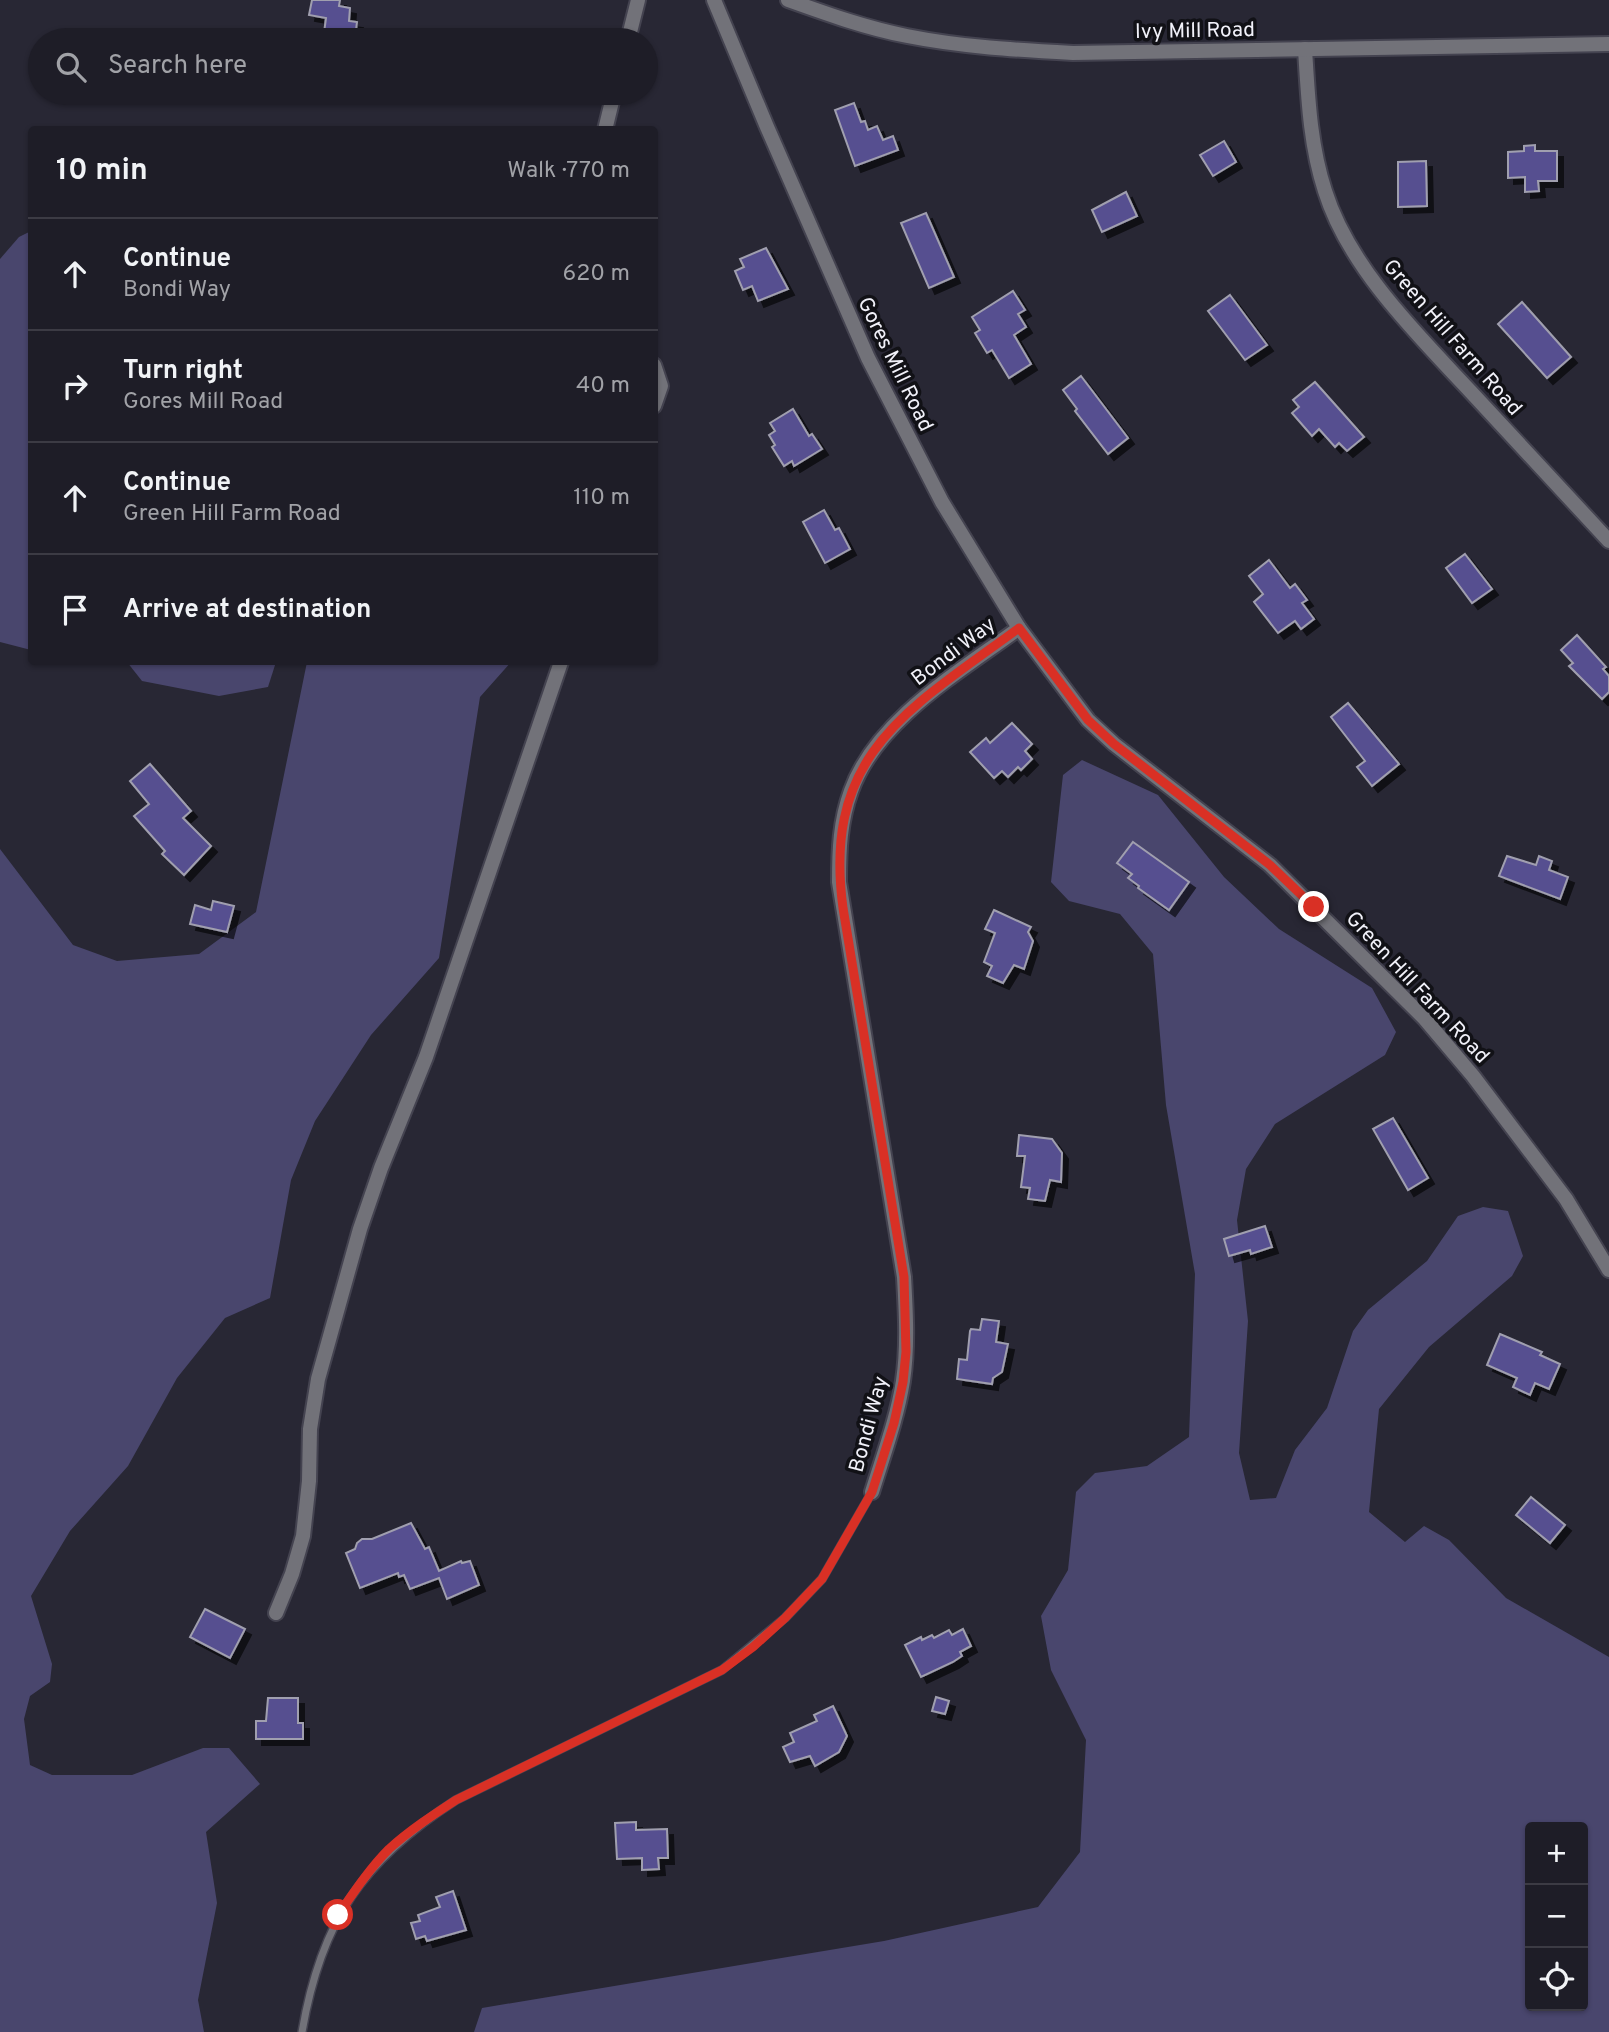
<!DOCTYPE html>
<html lang="en">
<head>
<meta charset="utf-8">
<style>
  body { margin:0; font-family:Overpass,sans-serif; background:#2b2a33; color:#f1f3f6 }
  .controls { position:absolute; right:21px; bottom:21px; display:grid; overflow:hidden; border-radius:7px; box-shadow:0 2px 5px #0004 }
  .controls button { width:63px; height:63px; display:grid; place-items:center; padding:0; border:0; border-bottom:2px solid #3c3b44; background:#1e1d27; color:#f1f3f6; font:35px sans-serif }
  .stop { position:absolute; width:21px; height:21px; margin:-16px; border:5px solid #d93025; border-radius:50%; background:#fff }
  .stop.end { background:#d93025; border-color:#fff; box-shadow:0 2px 7px #0008 }
  .list { margin:0; padding:0; list-style:none }
  h2 { display:flex; justify-content:space-between; align-items:center; height:91px; margin:0; padding:0 28px; font-size:30px }
  h2 small { font-size:23px; font-weight:400; color:#a1a2a7 }
  .list li { display:grid; grid-template-columns:46px 1fr auto; gap:21px; align-items:center; box-sizing:border-box; height:112px; padding:0 28px; border-top:2px solid #3c3b44 }
  .list b { display:block; font-size:26px; white-space:nowrap }
  .list p { margin:0; font-size:23px; white-space:nowrap; color:#a1a2a7 }
  .list em { font-size:23px; font-style:normal; color:#a1a2a7 }
  .icon { flex:none; width:38px; height:38px; fill:none; stroke:currentColor; stroke-width:2; stroke-linecap:round; stroke-linejoin:round }
  .map { position:relative; flex:none; width:1609px; height:2032px; overflow:hidden }
  .search { position:absolute; background:#1e1d27; box-shadow:0 2px 5px #0004; left:28px; top:28px; width:630px; height:77px; display:flex; align-items:center; gap:18px; box-sizing:border-box; padding:0 24px; border-radius:38px; color:#a1a2a7; font-size:26px }
  .panel { position:absolute; background:#1e1d27; box-shadow:0 2px 5px #0004; left:28px; top:126px; width:630px; height:539px; border-radius:7px }
  .map>svg:first-child { display:block }
</style>
</head>
<body>
<div class="map">
<svg width="1609" height="2032" viewBox="0 0 1609 2032">
  <defs>
    <filter id="shadow"><feDropShadow dx="6" dy="6" stdDeviation="0" flood-color="#0009"/></filter>
  </defs>
  <rect width="100%" height="100%" fill="#282734"/>
  <g fill="#49466d" fill-rule="evenodd">
    <polygon points="31,231 31,650 0,642 0,259 19,237"/>
    <polygon points="127,662 276,662 268,687 219,696 142,681"/>
    <polygon points="307,662 511,662 480,697 439,958 371,1035 315,1121 291,1180 270,1298 225,1318 177,1378 128,1466 70,1531 31,1596 52,1664 50,1682 30,1696 24,1719 30,1765 52,1775 132,1775 203,1748 229,1748 260,1784 206,1832 217,1903 198,2000 204,2032 0,2032 0,849 73,945 117,961 199,954 256,912"/>
    <path d="M1082,760l76,35 66,82 55,52 93,59 24,44 -11,23 -110,69 -29,45 -9,51 11,101 -9,132 11,47 26,-2 19,-48 32,-42 26,-77 15,-21 59,-49 31,-45 25,-9 25,4 15,45 -11,20 -83,71 -50,62 -10,103 36,30 19,-16 25,14 57,58 103,59v375h-1135l8,-24 402,-67 154,-34 42,-55 6,-112 -35,-70 -10,-54 27,-46 8,-78 19,-19 52,-7 42,-29 6,-163 -29,-169 -13,-151 -33,-40 -51,-13 -18,-19 12,-107zM1530,1827h53v179h-53z"/>
  </g>
  <g fill="#574f90" stroke="#a09faf" stroke-width="2" filter="url(#shadow)">
    <polygon points="312,0 340,0 339,6 350,8 349,21 357,22 355,38 347,36 347,40 323,40 326,18 309,15"/>
    <polygon points="854,103 861,122 865,121 868,130 877,126 883,140 893,136 898,150 855,166 835,110"/>
    <polygon points="1224,141 1236,162 1213,176 1200,155"/>
    <polygon points="1535,145 1535,151 1557,151 1557,181 1538,181 1539,191 1525,192 1525,177 1508,178 1508,152 1524,151 1524,146"/>
    <polygon points="1426,161 1427,206 1398,207 1398,162"/>
    <polygon points="1126,192 1137,216 1102,232 1092,210"/>
    <polygon points="926,213 954,277 929,288 901,223"/>
    <polygon points="766,248 788,289 758,301 752,286 743,290 735,271 744,267 740,259"/>
    <polygon points="1013,291 1025,310 1018,314 1026,327 1014,335 1031,364 1009,378 992,350 987,353 975,333 980,330 972,317"/>
    <polygon points="1230,295 1267,345 1245,360 1208,311"/>
    <polygon points="1522,302 1571,357 1547,378 1498,324"/>
    <polygon points="1081,376 1128,438 1108,454 1075,411 1077,409 1063,390"/>
    <polygon points="1315,382 1364,437 1347,451 1339,443 1335,447 1319,429 1312,436 1292,413 1299,407 1293,400"/>
    <polygon points="793,409 809,436 812,434 822,449 794,466 792,461 784,466 772,447 775,445 769,435 775,431 770,423"/>
    <polygon points="824,510 835,530 839,528 850,549 825,563 803,522"/>
    <polygon points="1465,554 1492,589 1472,603 1446,568"/>
    <polygon points="1269,560 1290,588 1295,584 1307,600 1302,603 1314,619 1301,629 1295,621 1278,633 1254,602 1263,594 1249,576"/>
    <polygon points="1577,635 1606,667 1603,669 1609,676 1609,692 1602,699 1569,666 1573,663 1561,650"/>
    <polygon points="1348,703 1399,764 1372,786 1357,767 1365,761 1331,717"/>
    <polygon points="1012,723 1032,744 1025,751 1032,759 1021,770 1018,767 1008,777 1002,771 994,778 970,752 986,738 990,743"/>
    <polygon points="150,764 191,811 183,818 211,846 184,875 162,854 165,851 134,816 149,804 130,781"/>
    <polygon points="1133,842 1189,882 1169,910 1138,888 1139,886 1128,878 1132,874 1117,863"/>
    <polygon points="1507,856 1536,865 1539,856 1552,861 1549,870 1568,877 1560,899 1499,876"/>
    <polygon points="213,901 234,906 227,932 190,924 195,905 211,910"/>
    <polygon points="994,910 1031,927 1028,932 1033,941 1024,969 1014,965 1003,983 987,976 992,966 984,962 995,933 985,929"/>
    <polygon points="1393,1118 1428,1178 1408,1190 1373,1129"/>
    <polygon points="1019,1135 1052,1139 1062,1153 1061,1182 1050,1180 1045,1201 1028,1199 1030,1188 1021,1187 1025,1156 1017,1156"/>
    <polygon points="1265,1226 1272,1247 1251,1254 1250,1250 1229,1256 1224,1239"/>
    <polygon points="982,1319 999,1321 996,1342 1008,1344 1002,1372 993,1378 992,1384 957,1379 959,1359 967,1360 970,1331 971,1329 980,1330"/>
    <polygon points="1500,1334 1542,1352 1540,1355 1560,1364 1549,1389 1535,1383 1530,1395 1513,1387 1517,1378 1487,1365"/>
    <polygon points="1531,1497 1565,1525 1550,1543 1516,1515"/>
    <polygon points="411,1523 425,1549 429,1547 439,1571 461,1561 462,1563 470,1561 479,1585 447,1599 439,1578 410,1589 404,1575 399,1577 398,1573 360,1588 346,1553 355,1549 357,1543 362,1539 372,1539"/>
    <polygon points="205,1609 245,1629 230,1658 190,1637"/>
    <polygon points="963,1629 971,1646 960,1652 962,1656 953,1662 921,1677 905,1645 921,1637 922,1640 932,1635 934,1638 949,1630 952,1635"/>
    <polygon points="936,1697 949,1701 945,1714 932,1711"/>
    <polygon points="268,1698 298,1698 298,1723 303,1723 303,1739 256,1739 256,1721 266,1721"/>
    <polygon points="833,1706 847,1736 839,1752 815,1766 810,1756 790,1762 783,1747 794,1742 790,1733 817,1721 814,1715"/>
    <polygon points="636,1822 636,1830 667,1829 668,1858 658,1858 659,1869 642,1870 642,1858 617,1859 615,1823"/>
    <polygon points="453,1891 466,1930 427,1941 425,1936 416,1939 411,1923 420,1921 418,1915 440,1907 436,1897"/>
  </g>
  <g fill="none" stroke-linecap="round" stroke-linejoin="round">
    <g stroke="#444350" stroke-width="10">
      <path id="service" d="M302,2032c19,-111 60,-171 154,-232l266,-130 63,-52 37,-39 50,-87"/>
    </g>
    <g stroke="#444350" stroke-width="18">
      <g id="minor">
        <polyline points="714,0 767,127 868,358 942,502 1019,628 1088,720 1114,744 1270,865 1424,1018 1473,1076 1566,1199 1609,1270"/>
        <polyline points="628,40 638,0"/>
        <path d="M1305,49c3,48 5,96 20,142 24,77 93,144 146,201 46,50 92,99 138,149"/>
        <polyline points="605,130 614,93"/>
        <polyline points="654,365 661,386 654,406"/>
        <path d="M872,1492c11,-36 25,-73 31,-111 5,-34 3,-69 1,-104l-65,-395c0,-32 1,-61 12,-91 25,-71 110,-120 168,-163"/>
        <polyline points="276,1613 292,1574 303,1536 309,1481 310,1429 318,1379 360,1229 381,1168 426,1057 561,662"/>
      </g>
    </g>
    <g stroke="#444350" stroke-width="18">
      <path id="tertiary" d="M788,0c39,14 78,28 119,36 55,11 110,14 166,17l536,-9"/>
    </g>
    <use href="#service" stroke="#727279" stroke-width="7"/>
    <use href="#minor" stroke="#727279" stroke-width="14"/>
    <use href="#tertiary" stroke="#727279" stroke-width="14"/>
  </g>
  <g fill="none" stroke-linecap="round" stroke-linejoin="round">
    <path stroke="#d93025" stroke-width="9" d="M338,1915c16,-23 32,-47 51,-66 21,-19 44,-34 67,-49l266,-130 31,-23 32,-29 37,-39 50,-87 22,-69 9,-41 3,-30 -2,-75 -61,-369c-21,-155 66,-199 176,-280l69,92 26,24 156,121 44,42"/>
  </g>
  <g text-anchor="middle" stroke-width="7" stroke-linejoin="round" paint-order="stroke">
    <g font-size="21" fill="#f1f1f9" stroke="#111116">
      <text transform="translate(1195 30) rotate(-1)" y="7">Ivy Mill Road</text>
      <text transform="translate(1453 337) rotate(49)" y="7">Green Hill Farm Road</text>
      <text transform="translate(896 364) rotate(64)" y="7">Gores Mill Road</text>
      <text transform="translate(953 651) rotate(-37)" y="7">Bondi Way</text>
      <text transform="translate(1418 987) rotate(47)" y="7">Green Hill Farm Road</text>
      <text transform="translate(868 1424) rotate(-75)" y="7">Bondi Way</text>
    </g>
  </g>
</svg>
<div class="controls">
<button>+</button>
<button>−</button>
<button><svg class="icon" aria-label="locate" viewBox="0 0 24 24"><circle cx="12" cy="12" r="6"/><path d="M12 2v4M12 18v4M2 12h4M18 12h4"/></svg></button>
</div>
<div class="stop" style="left:338px;top:1915px"></div>
<div class="stop end" style="left:1314px;top:907px"></div>
<div class="search"><svg class="icon" aria-label="search" viewBox="0 0 24 24"><circle cx="10" cy="10" r="6"/><path d="M15 15l6 6"/></svg>Search here</div>
<section class="panel">
<h2>10 min<small>Walk · 770 m</small></h2>
<ul class="list">
<li><svg class="icon" aria-label="ahead" viewBox="0 0 24 24"><path d="M12 20V5M6 11l6-6 6 6"/></svg><div><b>Continue</b><p>Bondi Way</p></div><em>620 m</em></li>
<li><svg class="icon" aria-label="right" viewBox="0 0 24 24"><path d="M7 20v-9h11M14 6l5 5-5 5"/></svg><div><b>Turn right</b><p>Gores Mill Road</p></div><em>40 m</em></li>
<li><svg class="icon" aria-label="ahead" viewBox="0 0 24 24"><path d="M12 20V5M6 11l6-6 6 6"/></svg><div><b>Continue</b><p>Green Hill Farm Road</p></div><em>110 m</em></li>
<li><svg class="icon" aria-label="arrive" viewBox="0 0 24 24"><path d="M6 21V4h12l-3 4 3 4H6"/></svg><div><b>Arrive at destination</b></div></li>
</ul>
</section>
</div>
</body>
</html>
